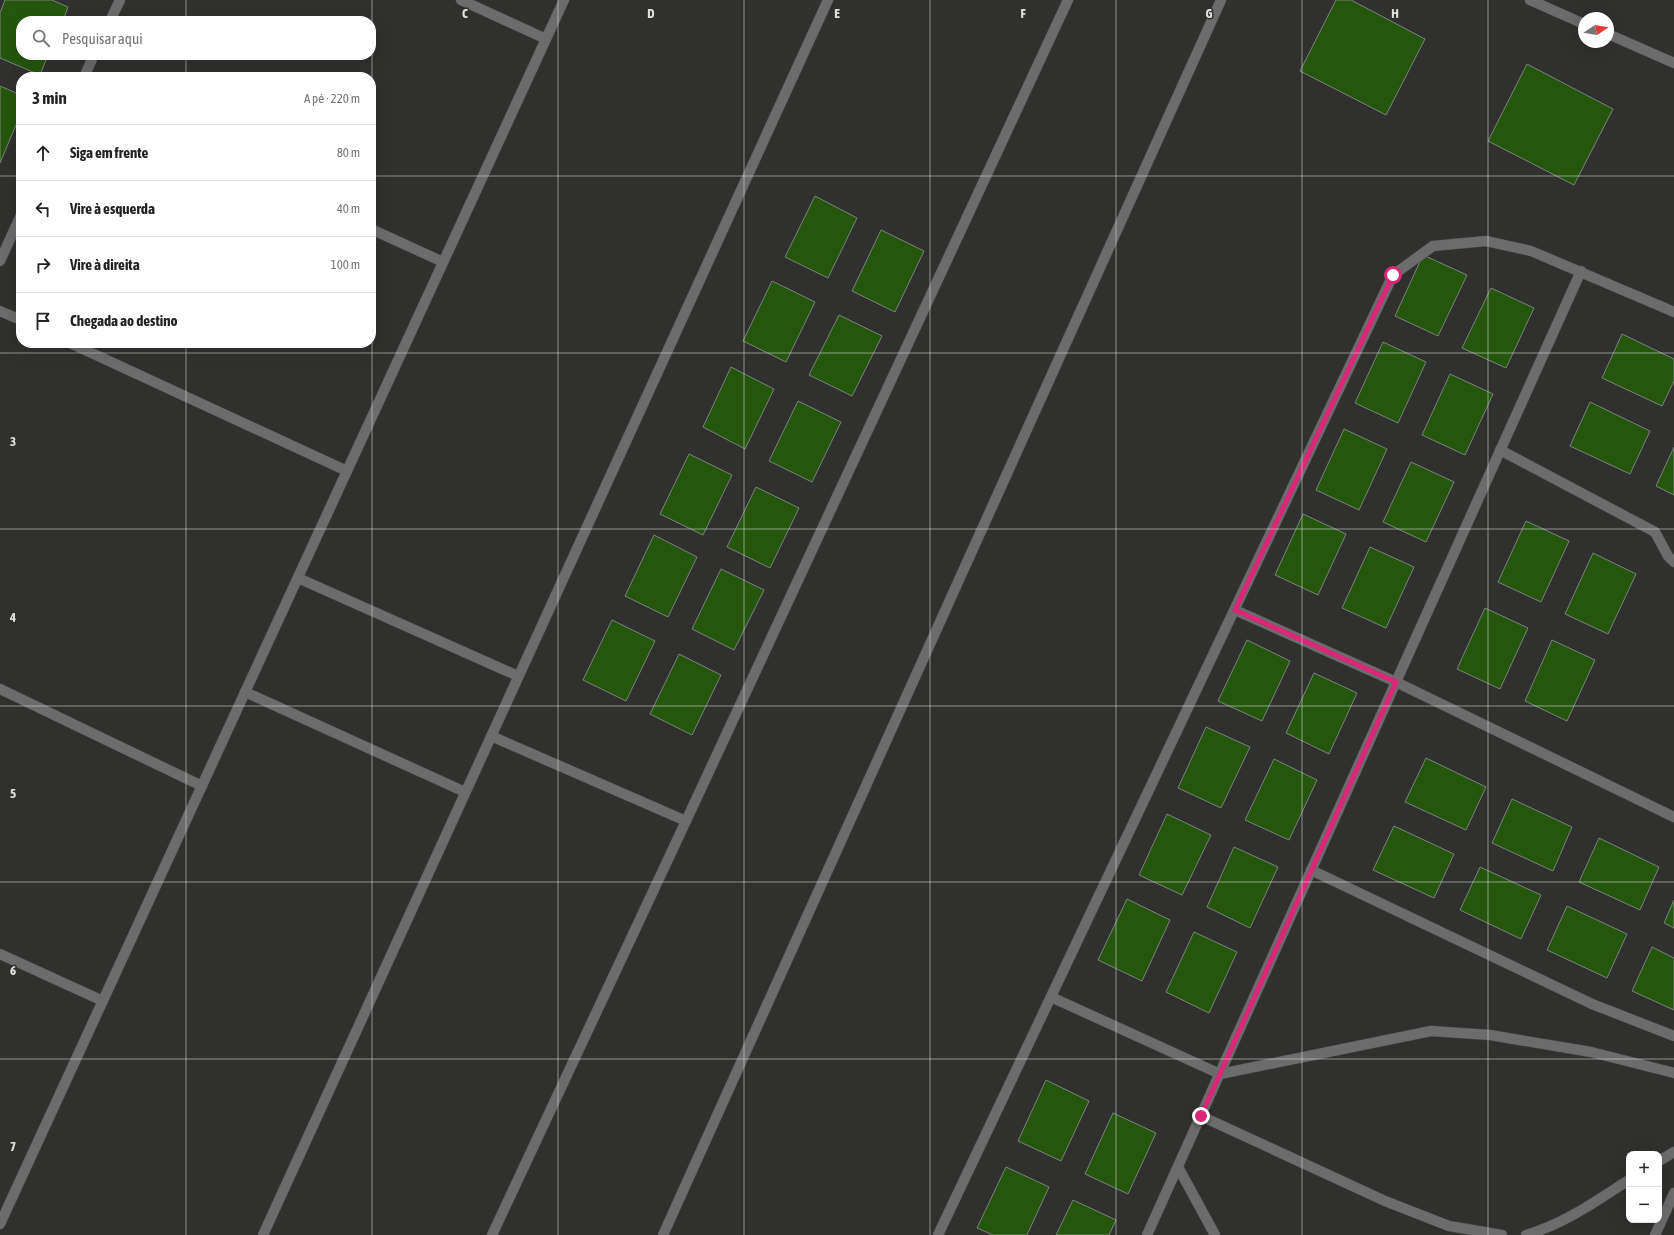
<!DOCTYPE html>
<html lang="pt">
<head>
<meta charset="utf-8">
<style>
  body { margin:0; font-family:"Asap Condensed",sans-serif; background:#f2f2f2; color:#222 }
  .controls { position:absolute; right:12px; bottom:12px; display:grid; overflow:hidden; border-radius:8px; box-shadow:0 4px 16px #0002 }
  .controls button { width:36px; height:36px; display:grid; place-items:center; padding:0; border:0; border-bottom:1px solid #e0e0e0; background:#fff; color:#222; font:20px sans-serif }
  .compass { position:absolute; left:1578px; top:12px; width:36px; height:36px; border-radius:50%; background:#fff; box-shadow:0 4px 16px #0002; rotate:78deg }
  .stop { position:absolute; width:12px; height:12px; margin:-9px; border:3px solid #db2777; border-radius:50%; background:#fff }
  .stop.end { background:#db2777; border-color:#fff; box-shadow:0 1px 4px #0008 }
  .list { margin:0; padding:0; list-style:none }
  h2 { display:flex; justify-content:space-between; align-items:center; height:52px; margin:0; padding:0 16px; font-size:17px }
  h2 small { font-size:13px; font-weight:400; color:#767676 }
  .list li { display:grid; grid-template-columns:26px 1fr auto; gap:12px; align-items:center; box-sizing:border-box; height:56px; padding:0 16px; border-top:1px solid #e0e0e0 }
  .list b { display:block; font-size:15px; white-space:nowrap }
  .list em { font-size:13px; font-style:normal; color:#767676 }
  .icon { flex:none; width:22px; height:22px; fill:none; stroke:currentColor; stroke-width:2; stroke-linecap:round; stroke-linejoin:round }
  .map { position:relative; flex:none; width:1674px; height:1235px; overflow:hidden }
  .search { position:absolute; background:#fff; box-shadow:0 4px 16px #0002; left:16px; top:16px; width:360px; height:44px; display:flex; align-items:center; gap:10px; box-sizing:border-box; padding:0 14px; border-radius:16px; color:#767676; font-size:15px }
  .panel { position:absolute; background:#fff; box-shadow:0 4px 16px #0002; left:16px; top:72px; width:360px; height:276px; border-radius:16px }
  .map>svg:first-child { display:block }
</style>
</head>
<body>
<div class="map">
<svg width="1674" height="1235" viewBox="0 0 1674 1235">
  <rect width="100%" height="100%" fill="#30312f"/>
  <g fill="#24570d" stroke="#7e807e">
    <polygon points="5,0 52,0 68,7 63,21 21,21 21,55 48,55 40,75 0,58 0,13"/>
    <polygon points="1336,0 1351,0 1425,39 1386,115 1300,71"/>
    <polygon points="1527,64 1613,109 1574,185 1488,141"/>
    <polygon points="0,86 21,95 21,113 0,163"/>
    <polygon points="815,196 857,218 828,278 785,257"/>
    <polygon points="881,230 924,251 895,312 852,291"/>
    <polygon points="1423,255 1467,275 1438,336 1395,316"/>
    <polygon points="772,281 815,302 786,362 743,341"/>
    <polygon points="1491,288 1534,308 1506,368 1462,348"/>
    <polygon points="839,315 882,336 852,396 809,375"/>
    <polygon points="1622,334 1674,359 1674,381 1662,406 1602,378"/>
    <polygon points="1383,342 1426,362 1398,423 1355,403"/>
    <polygon points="731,367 774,389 745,449 703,427"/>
    <polygon points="1450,374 1493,394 1465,455 1422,435"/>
    <polygon points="798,401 841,422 812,482 769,461"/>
    <polygon points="1590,402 1650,431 1630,474 1570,446"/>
    <polygon points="1344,429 1387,449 1359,510 1316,490"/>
    <polygon points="1674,447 1674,495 1656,486"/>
    <polygon points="689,454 732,475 703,535 660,514"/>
    <polygon points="1411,462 1454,482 1426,542 1383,522"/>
    <polygon points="756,487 799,508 770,568 727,547"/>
    <polygon points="1303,514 1346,534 1318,595 1275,575"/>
    <polygon points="1526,521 1569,541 1541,602 1498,582"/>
    <polygon points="654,535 697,557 668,617 625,596"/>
    <polygon points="1370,547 1414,567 1386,628 1342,608"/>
    <polygon points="1593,553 1636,574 1608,634 1565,614"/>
    <polygon points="721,569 764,590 734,650 692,629"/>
    <polygon points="1485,608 1528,628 1500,689 1457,669"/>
    <polygon points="612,620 655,641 626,701 583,680"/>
    <polygon points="1247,640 1290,661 1262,721 1218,701"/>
    <polygon points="1552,640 1595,660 1567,721 1525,701"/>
    <polygon points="679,654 721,675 692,735 650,714"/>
    <polygon points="1314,673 1357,693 1329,754 1286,733"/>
    <polygon points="1206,727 1250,747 1221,808 1178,788"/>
    <polygon points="1426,758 1486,787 1466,830 1405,802"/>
    <polygon points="1274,759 1317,780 1289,840 1245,820"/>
    <polygon points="1512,799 1572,827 1553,871 1492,843"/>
    <polygon points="1167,814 1211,835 1182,895 1139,875"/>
    <polygon points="1394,826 1454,854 1434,898 1373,870"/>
    <polygon points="1599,838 1659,867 1640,910 1579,882"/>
    <polygon points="1234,847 1278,867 1250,928 1207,907"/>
    <polygon points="1480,867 1541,895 1521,939 1460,910"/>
    <polygon points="1127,899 1170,920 1142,981 1098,960"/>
    <polygon points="1674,900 1674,928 1664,923"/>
    <polygon points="1567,906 1627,934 1607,978 1547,950"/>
    <polygon points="1194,932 1237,952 1209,1013 1166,992"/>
    <polygon points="1652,947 1674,958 1674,1010 1632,991"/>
    <polygon points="1046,1080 1089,1101 1061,1161 1018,1141"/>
    <polygon points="1113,1113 1156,1133 1128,1194 1085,1174"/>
    <polygon points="1006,1167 1049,1187 1027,1235 993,1235 977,1228"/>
    <polygon points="1073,1200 1116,1220 1109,1235 1056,1235"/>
  </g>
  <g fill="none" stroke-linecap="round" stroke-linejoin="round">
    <g stroke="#4c4d4b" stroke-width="11">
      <g id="street">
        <polyline points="461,0 546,39"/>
        <polyline points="1530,0 1584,24"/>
        <polyline points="110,21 120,0"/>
        <polyline points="1608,34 1674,63"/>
        <polyline points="84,77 94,55"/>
        <polyline points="371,229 443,262"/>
        <polyline points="0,261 21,215"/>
        <polyline points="0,311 21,320"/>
        <polyline points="70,343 347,471"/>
        <polyline points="1500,450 1655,532 1668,556 1674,562"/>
        <polyline points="298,578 518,676"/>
        <polyline points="1235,610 1396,682 1674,817"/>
        <polyline points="0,689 202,786"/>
        <polyline points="245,692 465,792"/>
        <polyline points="491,736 686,821 1068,0"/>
        <polyline points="1311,870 1592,1004 1674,1036"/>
        <polyline points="0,954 103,1001"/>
        <polyline points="1051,997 1220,1074 1431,1031 1490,1035 1591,1052 1674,1073"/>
        <polyline points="1201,1116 1385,1201 1449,1226 1502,1235"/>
        <polyline points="1659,1161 1674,1152"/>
        <polyline points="1178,1167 1215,1235"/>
        <polyline points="0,1224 564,0"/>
        <polyline points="263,1235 828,0"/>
        <polyline points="492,1235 686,821"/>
        <polyline points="663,1235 1221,0"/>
        <polyline points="938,1235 1393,275 1433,246 1486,241 1531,251 1674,312"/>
        <polyline points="1147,1235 1581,271"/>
        <path d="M1526,1235c38,-11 70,-34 103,-55"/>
        <polyline points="1655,1235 1674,1193"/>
      </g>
    </g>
    <use href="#street" stroke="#6b6c6b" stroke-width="10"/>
  </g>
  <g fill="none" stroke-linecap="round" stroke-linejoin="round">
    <polyline stroke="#db2777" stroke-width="5" points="1201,1116 1396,682 1235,610 1393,275"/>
  </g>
  <path fill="none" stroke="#e0e1df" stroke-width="1" stroke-opacity="0.55" d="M186,0v21M372,0v1235M558,0v1235M744,0v1235M930,0v1235M1116,0v1235M1302,0v1235M1488,0v1235M186,55v22M0,176h21M371,176h1303M186,343v892M0,353h1674M0,529h1674M0,706h1674M0,882h1674M0,1059h1674"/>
  <g font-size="13" text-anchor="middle" font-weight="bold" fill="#e0e1df" stroke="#30312f" stroke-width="3" stroke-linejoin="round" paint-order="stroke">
    <text x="465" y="18">C</text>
    <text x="651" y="18">D</text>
    <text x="837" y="18">E</text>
    <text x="1023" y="18">F</text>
    <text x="1209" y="18">G</text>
    <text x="1395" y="18">H</text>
    <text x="13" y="446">3</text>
    <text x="13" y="622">4</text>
    <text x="13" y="798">5</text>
    <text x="13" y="975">6</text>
    <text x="13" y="1151">7</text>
  </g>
</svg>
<div class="controls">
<button>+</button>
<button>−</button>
</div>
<svg class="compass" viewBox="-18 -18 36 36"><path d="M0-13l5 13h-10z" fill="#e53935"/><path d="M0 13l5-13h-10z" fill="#767676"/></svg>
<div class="stop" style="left:1393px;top:275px"></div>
<div class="stop end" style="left:1201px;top:1116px"></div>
<div class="search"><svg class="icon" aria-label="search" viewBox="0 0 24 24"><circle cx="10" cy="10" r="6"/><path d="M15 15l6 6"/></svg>Pesquisar aqui</div>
<section class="panel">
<h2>3 min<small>A pé · 220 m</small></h2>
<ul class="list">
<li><svg class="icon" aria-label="ahead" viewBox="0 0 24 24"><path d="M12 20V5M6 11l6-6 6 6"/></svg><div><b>Siga em frente</b></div><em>80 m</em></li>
<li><svg class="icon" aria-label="left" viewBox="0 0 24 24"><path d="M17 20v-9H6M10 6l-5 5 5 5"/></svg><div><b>Vire à esquerda</b></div><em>40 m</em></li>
<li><svg class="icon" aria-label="right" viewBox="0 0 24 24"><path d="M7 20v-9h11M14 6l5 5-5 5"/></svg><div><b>Vire à direita</b></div><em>100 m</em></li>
<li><svg class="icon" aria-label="arrive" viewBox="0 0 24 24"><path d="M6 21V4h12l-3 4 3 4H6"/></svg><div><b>Chegada ao destino</b></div></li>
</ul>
</section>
</div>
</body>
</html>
